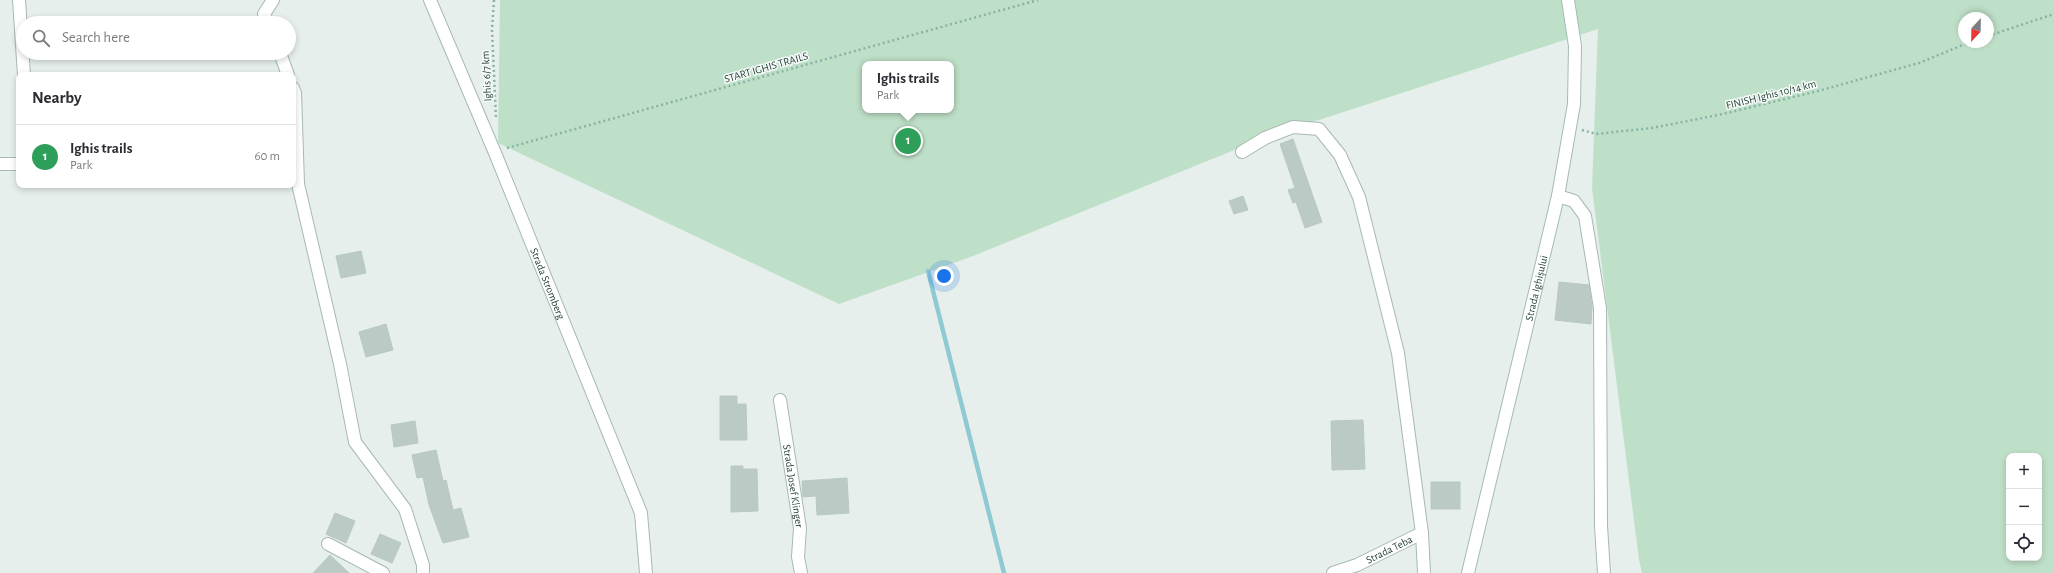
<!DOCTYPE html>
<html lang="en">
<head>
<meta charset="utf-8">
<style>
  body { margin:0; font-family:"Alegreya Sans",sans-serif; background:#f7f7f7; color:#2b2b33 }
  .controls { position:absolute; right:12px; bottom:12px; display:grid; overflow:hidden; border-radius:8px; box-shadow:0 2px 6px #0003 }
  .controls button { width:36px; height:36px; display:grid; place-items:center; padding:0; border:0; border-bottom:1px solid #e1e1e2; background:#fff; color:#2b2b33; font:20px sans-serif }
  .compass { position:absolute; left:1958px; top:12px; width:36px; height:36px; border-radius:50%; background:#fff; box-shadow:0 2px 6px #0003; rotate:202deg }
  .you { position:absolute; left:944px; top:276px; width:14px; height:14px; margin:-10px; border:3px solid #fff; border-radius:50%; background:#1a73e8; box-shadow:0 0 0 6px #1a73e833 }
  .badge { display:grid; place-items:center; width:26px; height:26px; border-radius:50%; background:#7c3aed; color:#fff; font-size:13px; font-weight:700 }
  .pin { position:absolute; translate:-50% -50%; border:2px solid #fff; box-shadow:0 1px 4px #0006 }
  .popup { position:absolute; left:862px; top:61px; width:92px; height:52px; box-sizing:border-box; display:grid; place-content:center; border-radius:8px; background:#fff; filter:drop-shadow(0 1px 3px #0005); font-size:13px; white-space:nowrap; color:#7c7c81 }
  .popup b { font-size:15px; color:#2b2b33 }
  .popup::after { content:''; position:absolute; left:50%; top:100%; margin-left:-8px; border:8px solid transparent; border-top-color:#fff }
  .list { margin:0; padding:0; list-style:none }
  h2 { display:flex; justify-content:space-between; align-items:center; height:52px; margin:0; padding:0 16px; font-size:17px }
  h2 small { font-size:13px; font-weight:400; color:#7c7c81 }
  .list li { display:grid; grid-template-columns:26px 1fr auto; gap:12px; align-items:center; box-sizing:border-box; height:64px; padding:0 16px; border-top:1px solid #e1e1e2 }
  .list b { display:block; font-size:15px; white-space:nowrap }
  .list p { margin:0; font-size:13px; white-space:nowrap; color:#7c7c81 }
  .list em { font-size:13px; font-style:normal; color:#7c7c81 }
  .icon { flex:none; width:22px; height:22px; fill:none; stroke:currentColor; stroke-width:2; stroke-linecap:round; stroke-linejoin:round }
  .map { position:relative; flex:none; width:2054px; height:573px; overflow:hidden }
  .search { position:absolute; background:#fff; box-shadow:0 2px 6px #0003; left:16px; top:16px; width:280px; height:44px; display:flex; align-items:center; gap:10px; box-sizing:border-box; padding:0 14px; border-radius:22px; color:#7c7c81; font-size:15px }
  .panel { position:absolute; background:#fff; box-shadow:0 2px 6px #0003; left:16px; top:72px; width:280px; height:116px; border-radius:8px }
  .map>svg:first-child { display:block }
</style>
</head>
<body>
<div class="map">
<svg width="2054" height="573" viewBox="0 0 2054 573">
  <rect width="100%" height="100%" fill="#e6efeb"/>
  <path fill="#bfe0c8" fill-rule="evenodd" d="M500,0h1554v573h-412l-3,-13 -47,-372 6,-159 -334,109 -291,118 -134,48 -341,-161zM1964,18h24v24h-24zM865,64h86v46h-86zM2009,456h30v102h-30z"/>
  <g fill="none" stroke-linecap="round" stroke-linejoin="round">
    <polyline stroke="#8ec9d4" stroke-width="4.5" points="928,271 1004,573"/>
  </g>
  <g fill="#bbcac4" stroke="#b8c9c2">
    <polygon points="1293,139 1322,222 1305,228 1296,202 1293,203 1288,190 1295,188 1280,144"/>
    <polygon points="1243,196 1248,210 1234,214 1229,201"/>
    <polygon points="361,251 366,273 341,278 336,256"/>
    <polygon points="1559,282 1589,285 1592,307 1591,324 1555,320"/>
    <polygon points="386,324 393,350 366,357 359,332"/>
    <polygon points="720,396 737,396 737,404 746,404 747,440 720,440"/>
    <polygon points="1363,420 1365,469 1332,470 1331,421"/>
    <polygon points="415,421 418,443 394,447 391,425"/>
    <polygon points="436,450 443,481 446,480 453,510 461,508 469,537 443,543 429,505 423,477 417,478 412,455"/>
    <polygon points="731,466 743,466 743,469 757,469 758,511 731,512"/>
    <polygon points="847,478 849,513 817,515 816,496 803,497 802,481"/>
    <rect x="1431" y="482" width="29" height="27"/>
    <polygon points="335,513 355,521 346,543 326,534"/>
    <polygon points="380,534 401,543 392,563 371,554"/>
    <polygon points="330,555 349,573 313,573"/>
  </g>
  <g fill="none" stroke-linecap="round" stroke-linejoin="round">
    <g stroke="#a8b8b2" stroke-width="14">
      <g id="street">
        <polyline points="19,0 24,75"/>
        <path id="s1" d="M430,0l65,153 146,360 5,60"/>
        <polyline points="268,23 264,14 273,0"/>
        <polyline points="280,53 288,75"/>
        <polyline points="293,88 295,93 298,184 340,364 355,442 405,509 423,565 423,573"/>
        <polyline points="1242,152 1265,138 1293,127 1319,129 1340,155 1359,197 1398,353 1422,533 1424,573"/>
        <polyline points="0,164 19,164"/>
        <polyline points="1558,196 1574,201 1585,216 1600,308 1601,526 1604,573"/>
        <path id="s2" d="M780,400l20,128 -2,29 3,16"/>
        <polyline points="328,544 383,573"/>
        <path id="s3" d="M1333,573l24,-8 65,-32"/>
      </g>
    </g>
    <g stroke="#a4bbb3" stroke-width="14">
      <g id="secondary">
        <path id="s4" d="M1468,573l90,-377 16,-92 1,-58 -7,-46"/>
      </g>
    </g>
    <g stroke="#86b3a5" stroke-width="2.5" stroke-dasharray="2 3" stroke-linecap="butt">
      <polyline points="494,0 492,30 496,118"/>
      <polyline points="1988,36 2054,14"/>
      <polyline points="1582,130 1596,134 1652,128 1723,114 1818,91 1919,63 1970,42"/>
      <polyline points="507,148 1038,0"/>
    </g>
    <use href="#street" stroke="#fff" stroke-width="12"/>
    <use href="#secondary" stroke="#fff" stroke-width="12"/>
  </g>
  <g text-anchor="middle" stroke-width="3" stroke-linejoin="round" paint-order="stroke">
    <g font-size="11" fill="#24423a" stroke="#f7fbf9">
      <text transform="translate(766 67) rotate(-16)" y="4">START IGHIS TRAILS</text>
      <text transform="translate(486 76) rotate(-93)" y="4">Ighis 6/7 km</text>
      <text transform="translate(1771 94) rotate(-14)" y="4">FINISH Ighis 10/14 km</text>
      <text dy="4" stroke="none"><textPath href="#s1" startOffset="307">Strada Stromberg</textPath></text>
      <text dy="4" stroke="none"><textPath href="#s4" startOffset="293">Strada Ighișului</textPath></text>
      <text dy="4" stroke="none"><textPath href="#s2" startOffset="87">Strada Josef Klinger</textPath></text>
      <text dy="4" stroke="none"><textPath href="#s3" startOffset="61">Strada Teba</textPath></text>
    </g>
  </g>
</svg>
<div class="controls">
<button>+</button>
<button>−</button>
<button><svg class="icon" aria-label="locate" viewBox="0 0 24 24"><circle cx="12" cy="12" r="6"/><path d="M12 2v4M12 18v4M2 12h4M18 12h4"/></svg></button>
</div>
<svg class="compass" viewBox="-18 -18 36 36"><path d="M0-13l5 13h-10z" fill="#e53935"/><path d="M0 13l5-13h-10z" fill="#7c7c81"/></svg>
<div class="you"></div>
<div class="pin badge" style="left:908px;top:141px;background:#2e9e5b">1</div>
<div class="popup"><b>Ighis trails</b>Park</div>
<div class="search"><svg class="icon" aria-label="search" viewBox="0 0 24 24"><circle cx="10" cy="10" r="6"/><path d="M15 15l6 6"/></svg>Search here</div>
<section class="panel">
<h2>Nearby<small></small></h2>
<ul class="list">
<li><span class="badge" style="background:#2e9e5b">1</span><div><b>Ighis trails</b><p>Park</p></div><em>60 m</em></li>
</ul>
</section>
</div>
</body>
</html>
